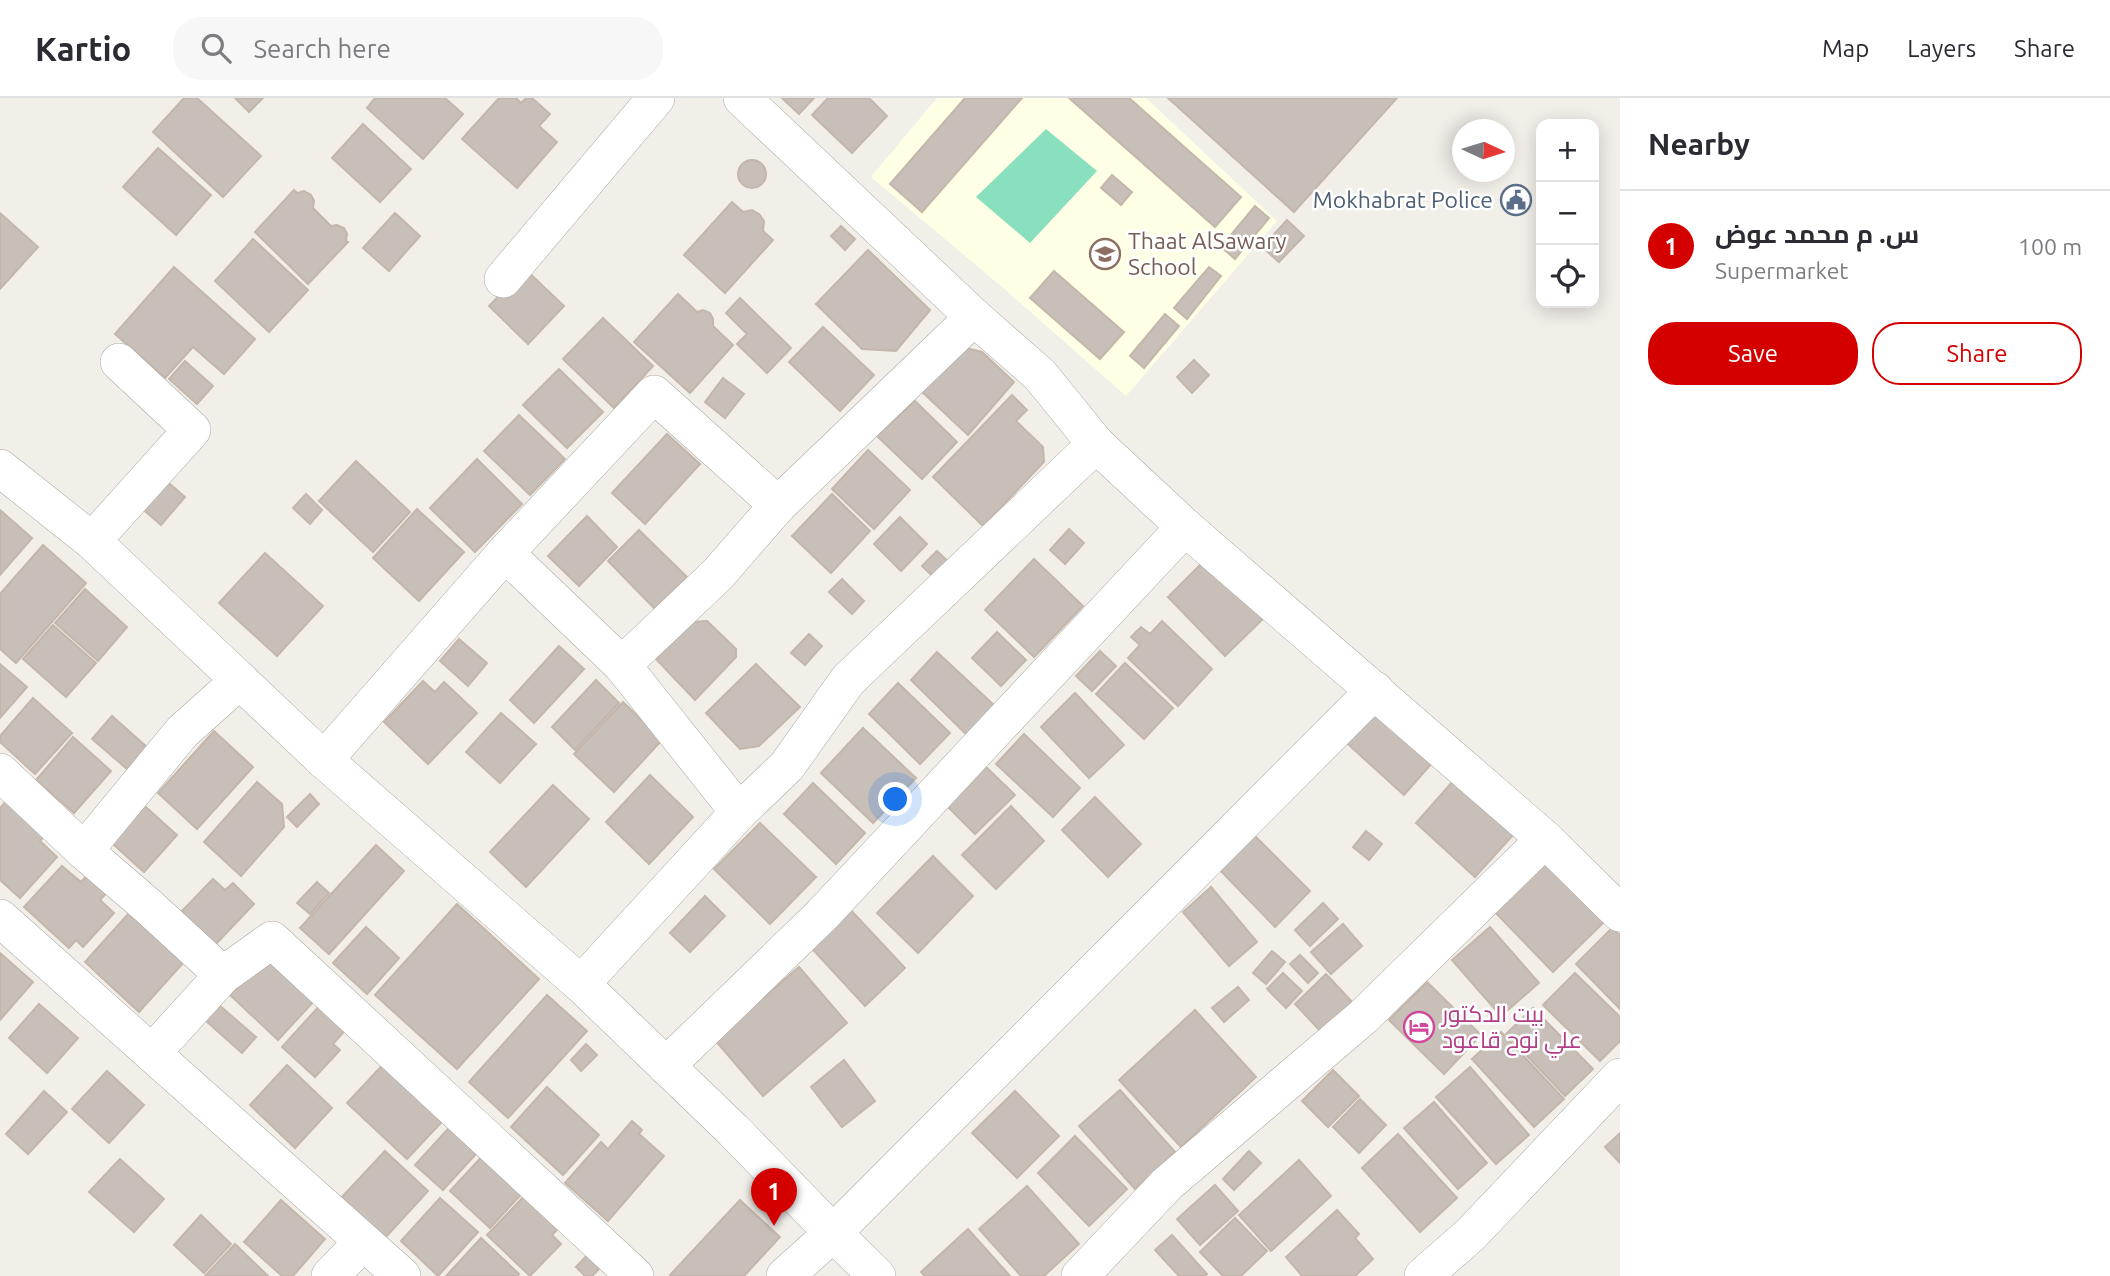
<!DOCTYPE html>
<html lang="en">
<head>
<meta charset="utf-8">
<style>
  body { margin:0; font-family:Ubuntu,Cairo,sans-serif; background:#f7f7f7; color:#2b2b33 }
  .controls { position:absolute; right:21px; top:21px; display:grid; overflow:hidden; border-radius:14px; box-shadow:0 4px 18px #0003 }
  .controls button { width:63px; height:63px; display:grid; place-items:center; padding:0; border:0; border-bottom:2px solid #e1e1e2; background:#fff; color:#2b2b33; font:35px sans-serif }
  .compass { position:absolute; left:1452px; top:21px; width:63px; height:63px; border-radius:50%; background:#fff; box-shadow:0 4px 18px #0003; rotate:94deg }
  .you { position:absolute; left:896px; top:702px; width:24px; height:24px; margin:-18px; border:5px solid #fff; border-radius:50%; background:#1a73e8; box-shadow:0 0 0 10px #1a73e833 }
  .badge { display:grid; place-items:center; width:46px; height:46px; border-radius:50%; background:#d40000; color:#fff; font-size:23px; font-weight:700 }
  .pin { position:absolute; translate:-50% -58px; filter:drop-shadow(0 2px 4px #0008) }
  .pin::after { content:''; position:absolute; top:37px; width:24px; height:21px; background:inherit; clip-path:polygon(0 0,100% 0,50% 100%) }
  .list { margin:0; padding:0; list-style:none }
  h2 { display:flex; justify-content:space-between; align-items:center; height:91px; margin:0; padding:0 28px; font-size:30px }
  h2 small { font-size:23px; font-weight:400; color:#7c7c81 }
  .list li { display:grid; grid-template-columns:46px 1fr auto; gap:21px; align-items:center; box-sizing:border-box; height:112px; padding:0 28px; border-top:2px solid #e1e1e2 }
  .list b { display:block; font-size:26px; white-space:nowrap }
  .list p { margin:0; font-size:23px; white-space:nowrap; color:#7c7c81 }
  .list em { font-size:23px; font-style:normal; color:#7c7c81 }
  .actions { display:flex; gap:14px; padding:21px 28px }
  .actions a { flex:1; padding:16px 0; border:2px solid #d40000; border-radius:28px; text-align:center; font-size:24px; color:#d40000 }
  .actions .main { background:#d40000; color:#fff }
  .icon { flex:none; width:38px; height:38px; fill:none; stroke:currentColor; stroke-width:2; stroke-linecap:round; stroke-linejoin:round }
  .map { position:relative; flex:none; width:1620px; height:1178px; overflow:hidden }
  header { display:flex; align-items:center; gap:42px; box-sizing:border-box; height:98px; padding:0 35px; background:#fff; border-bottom:2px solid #e1e1e2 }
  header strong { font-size:33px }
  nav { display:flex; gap:38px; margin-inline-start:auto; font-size:24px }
  .search { width:490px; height:63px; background:#f7f7f7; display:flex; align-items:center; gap:18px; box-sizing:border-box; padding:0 24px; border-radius:28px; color:#7c7c81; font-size:26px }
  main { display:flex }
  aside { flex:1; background:#fff }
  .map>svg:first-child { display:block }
</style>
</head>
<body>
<header>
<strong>Kartio</strong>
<div class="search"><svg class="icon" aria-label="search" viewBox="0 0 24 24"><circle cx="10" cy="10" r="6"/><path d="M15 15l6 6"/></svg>Search here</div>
<nav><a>Map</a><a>Layers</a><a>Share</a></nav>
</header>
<main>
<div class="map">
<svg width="1620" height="1178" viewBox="0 0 1620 1178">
  <rect width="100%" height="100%" fill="#f2efe9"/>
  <polygon fill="#ffffe5" points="937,0 1146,0 1277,123 1126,298 1002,189 871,79"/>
  <polygon fill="#88e0be" points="1046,31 1097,73 1030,145 976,99"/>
  <g fill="#c7bfb8" stroke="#c4b6ab" stroke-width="2">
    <polygon points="184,0 197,0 261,58 223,99 153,34"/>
    <polygon points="235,0 263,0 249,14"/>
    <polygon points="375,0 445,0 463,16 423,61 367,10"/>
    <polygon points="499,0 516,0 521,5 526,0 532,0 550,16 539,28 557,44 517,90 462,41"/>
    <polygon points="782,0 814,0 799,16"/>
    <polygon points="828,0 869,0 887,18 852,55 812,17"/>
    <polygon points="965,0 1022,0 922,114 890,86"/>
    <polygon points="1069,0 1129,0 1241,99 1215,129"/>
    <polygon points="1168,0 1397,0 1294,114"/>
    <polygon points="363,26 411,71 380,104 332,60"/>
    <polygon points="158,50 211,97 176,137 123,89"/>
    <circle cx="752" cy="76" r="14"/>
    <polygon points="1112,77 1132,94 1121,107 1101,90"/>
    <polygon points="294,92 297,95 304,93 311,97 314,103 313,110 331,128 337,127 344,130 347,136 346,143 348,144 308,186 255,134"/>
    <polygon points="732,104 743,114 752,112 759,116 764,123 763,133 773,142 725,195 684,157"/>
    <polygon points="1255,108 1269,120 1235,161 1221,149"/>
    <polygon points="0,115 38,149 0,191"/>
    <polygon points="395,115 420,138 389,173 363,150"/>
    <polygon points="1287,122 1304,138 1279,164 1262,149"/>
    <polygon points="841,128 855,141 845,152 831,138"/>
    <polygon points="253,141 308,192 269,234 215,183"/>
    <polygon points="868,152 930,212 896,253 862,251 816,206"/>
    <polygon points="174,169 255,241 224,276 193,249 165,280 115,236"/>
    <polygon points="1209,169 1221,178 1187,221 1174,210"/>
    <polygon points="525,171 564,208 528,246 489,208"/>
    <polygon points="1054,173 1124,234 1100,261 1030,200"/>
    <polygon points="678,196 697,214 703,212 710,215 713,221 713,228 733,247 690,295 634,244"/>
    <polygon points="740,200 791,250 767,275 737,246 747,236 726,215"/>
    <polygon points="1165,216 1179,228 1144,270 1130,258"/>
    <polygon points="603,220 653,268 614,310 563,261"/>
    <polygon points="823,229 874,277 840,313 789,264"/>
    <polygon points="966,250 982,254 1014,284 968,337 920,292"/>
    <polygon points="1194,262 1209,277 1192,295 1177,279"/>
    <polygon points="185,263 213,288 197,306 169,281"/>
    <polygon points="559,271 603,314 567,350 523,307"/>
    <polygon points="723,280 744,296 725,320 705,304"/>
    <polygon points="1012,297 1027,312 1016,323 1043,349 1044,364 983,428 933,379"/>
    <polygon points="915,303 957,344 922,381 877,338"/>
    <polygon points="519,317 565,361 530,397 484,353"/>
    <polygon points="667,336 700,366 645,426 612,395"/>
    <polygon points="868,352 910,392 874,431 832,391"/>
    <polygon points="477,361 522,406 475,454 430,410"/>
    <polygon points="356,363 410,414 373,454 319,403"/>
    <polygon points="162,379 185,399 161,427 138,407"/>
    <polygon points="306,396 322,412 310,426 293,410"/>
    <polygon points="832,396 870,433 831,475 792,438"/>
    <polygon points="417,411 464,454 419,503 373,460"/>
    <polygon points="0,412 32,440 0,477"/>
    <polygon points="587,418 617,449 579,488 548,458"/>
    <polygon points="900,419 927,446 901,473 874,446"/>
    <polygon points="1069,431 1084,445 1065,466 1050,452"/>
    <polygon points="639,432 687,479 655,511 608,463"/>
    <polygon points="43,447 86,485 16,565 0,551 0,496"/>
    <polygon points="937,453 955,470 940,485 922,468"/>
    <polygon points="265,455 323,508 277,558 219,505"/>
    <polygon points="1208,459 1266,518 1225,558 1168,499"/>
    <polygon points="1034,461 1083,508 1034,559 985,512"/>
    <polygon points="842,481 864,503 852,516 829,494"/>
    <polygon points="85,491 127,529 98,563 55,525"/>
    <polygon points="707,523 736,551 736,559 695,602 656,561 693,524"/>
    <polygon points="1162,523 1212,571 1178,608 1128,560 1140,547 1131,539 1141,529 1150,536"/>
    <polygon points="53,527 96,565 66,599 23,561"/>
    <polygon points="997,534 1026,562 1001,588 972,560"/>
    <polygon points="809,536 822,548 805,567 791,555"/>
    <polygon points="459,541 487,565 468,588 440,563"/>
    <polygon points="559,548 584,571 534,625 510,602"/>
    <polygon points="1100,553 1116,568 1092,593 1076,578"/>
    <polygon points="937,554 996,609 968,638 911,582"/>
    <polygon points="1125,565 1173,610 1144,641 1096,596"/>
    <polygon points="0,566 27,589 0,620"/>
    <polygon points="756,566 800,609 759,648 740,651 706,615"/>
    <polygon points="596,582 619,605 575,652 552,629"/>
    <polygon points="423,583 435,594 444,584 477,615 428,666 384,624"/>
    <polygon points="898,585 950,635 920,666 869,616"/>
    <polygon points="1075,595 1124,647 1089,680 1041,629"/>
    <polygon points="33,600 72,635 35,676 0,644 0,638"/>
    <polygon points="623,604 662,642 614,694 574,656"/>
    <polygon points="1368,607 1432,665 1404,697 1340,639"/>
    <polygon points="501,615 536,646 500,685 466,654"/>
    <polygon points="112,618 147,649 127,671 92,641"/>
    <polygon points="863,630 916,680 873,725 821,675"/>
    <polygon points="214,633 253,669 197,731 158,695"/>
    <polygon points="1024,636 1080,690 1053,719 996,666"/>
    <polygon points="73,639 111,673 74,715 36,682"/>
    <polygon points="985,668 1015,697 975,736 946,707"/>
    <polygon points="650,677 693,719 649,766 606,724"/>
    <polygon points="1454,682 1513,737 1475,779 1416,725"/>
    <polygon points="257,684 282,706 284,729 241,778 204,744"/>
    <polygon points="813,685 865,735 836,766 784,716"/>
    <polygon points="553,687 589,721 526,789 490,754"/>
    <polygon points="310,696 319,706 297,729 287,719"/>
    <polygon points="1095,699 1141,746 1108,779 1062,732"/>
    <polygon points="137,701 177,737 144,774 104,738"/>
    <polygon points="7,702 45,737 40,743 57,759 20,800 0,782 0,710"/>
    <polygon points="1011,708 1044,743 996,791 962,757"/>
    <polygon points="760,725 816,779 770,826 714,771"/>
    <polygon points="1250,733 1310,793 1275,829 1216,768"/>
    <polygon points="1366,733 1382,746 1369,762 1353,749"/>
    <polygon points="376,747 404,773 329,856 300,830"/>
    <polygon points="933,758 973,798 918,855 877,815"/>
    <polygon points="1541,759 1605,823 1553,874 1490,809"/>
    <polygon points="62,768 81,784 90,774 109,792 100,802 114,815 83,849 76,842 69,850 24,809"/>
    <polygon points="213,781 225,792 233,785 254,806 214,848 180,815"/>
    <polygon points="317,784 329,795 310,816 297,805"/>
    <polygon points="1211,789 1257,844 1229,868 1183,814"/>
    <polygon points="705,798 725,818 690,854 670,835"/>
    <polygon points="1323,805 1338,821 1310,848 1295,832"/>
    <polygon points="457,806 539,881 457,971 375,897"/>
    <polygon points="845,806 905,870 865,908 805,843"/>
    <polygon points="129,815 183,865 139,914 85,864"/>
    <polygon points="1343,826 1362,848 1331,876 1311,854"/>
    <polygon points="366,829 399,860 367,896 333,865"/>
    <polygon points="1490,829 1539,885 1501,918 1452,862"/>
    <polygon points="1612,830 1620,837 1620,911 1576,866"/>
    <polygon points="1272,853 1285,864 1266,886 1253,875"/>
    <polygon points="0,855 33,884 0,922"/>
    <polygon points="269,856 316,901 278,942 230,897"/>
    <polygon points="1300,857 1318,875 1308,885 1290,866"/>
    <polygon points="799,869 847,925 763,998 715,942"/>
    <polygon points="1283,875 1302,893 1286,910 1267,891"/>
    <polygon points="1575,875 1620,919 1620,943 1600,963 1543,907"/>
    <polygon points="1326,876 1354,906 1323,936 1295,906"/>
    <polygon points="1427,884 1481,937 1444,976 1389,922"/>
    <polygon points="1238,889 1249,902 1224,924 1212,910"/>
    <polygon points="547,897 587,933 508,1020 469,984"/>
    <polygon points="322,905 348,929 333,946 340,952 315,979 282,949"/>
    <polygon points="39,906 78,940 47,975 9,940"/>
    <polygon points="219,907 256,939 242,955 206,923"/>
    <polygon points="1533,910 1593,971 1565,998 1506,936"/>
    <polygon points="1195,912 1256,979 1181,1049 1119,982"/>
    <polygon points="1501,934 1564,1001 1534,1029 1472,961"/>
    <polygon points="586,946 597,957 581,973 571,962"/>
    <polygon points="392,957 452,1013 407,1061 347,1005"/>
    <polygon points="844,962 875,1003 842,1029 811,989"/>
    <polygon points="287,967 332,1010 295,1050 250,1007"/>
    <polygon points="1470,969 1529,1037 1496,1066 1436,999"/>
    <polygon points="1333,972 1359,998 1328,1029 1302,1003"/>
    <polygon points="107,973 144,1007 109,1045 72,1011"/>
    <polygon points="547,989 599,1037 563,1077 511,1029"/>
    <polygon points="1120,992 1175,1054 1135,1091 1079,1028"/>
    <polygon points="44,993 67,1014 28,1056 6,1036"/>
    <polygon points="1015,993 1059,1038 1017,1080 972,1035"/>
    <polygon points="1360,1001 1386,1027 1359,1055 1333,1029"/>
    <polygon points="1434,1004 1487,1065 1458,1091 1404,1030"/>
    <polygon points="458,1020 486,1045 443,1092 415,1067"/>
    <polygon points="632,1023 642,1032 639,1036 664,1058 608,1123 565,1085 601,1044 608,1051"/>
    <polygon points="1620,1035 1620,1065 1605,1049"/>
    <polygon points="1398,1036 1457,1100 1420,1134 1362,1070"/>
    <polygon points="1075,1038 1127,1091 1089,1128 1038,1075"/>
    <polygon points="489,1051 529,1088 490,1130 450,1093"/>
    <polygon points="385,1053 428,1093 384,1141 341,1100"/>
    <polygon points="1249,1053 1261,1065 1234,1092 1223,1081"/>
    <polygon points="120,1061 164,1101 134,1134 89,1094"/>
    <polygon points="1299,1062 1331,1098 1271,1153 1239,1117"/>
    <polygon points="1215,1087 1238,1113 1200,1147 1177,1121"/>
    <polygon points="1027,1088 1079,1146 1044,1178 1021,1178 979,1131"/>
    <polygon points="530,1092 564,1124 552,1137 561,1146 530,1178 487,1137"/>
    <polygon points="440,1100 478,1134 438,1178 401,1143"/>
    <polygon points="281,1102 325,1141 293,1178 282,1178 244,1144"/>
    <polygon points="740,1102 780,1139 744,1178 671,1178 670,1177"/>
    <polygon points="1337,1112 1359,1136 1355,1140 1373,1161 1355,1178 1302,1178 1286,1159"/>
    <polygon points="201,1117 231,1146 204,1175 174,1147"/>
    <polygon points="1235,1120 1267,1153 1241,1178 1223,1178 1200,1154"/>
    <polygon points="968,1131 1010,1178 925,1178 921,1174"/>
    <polygon points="1172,1137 1207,1176 1205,1178 1179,1178 1155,1152"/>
    <polygon points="481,1140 519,1176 518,1178 446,1178"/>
    <polygon points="235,1146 268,1178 205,1178"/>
    <polygon points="590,1154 603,1167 592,1178 585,1178 576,1169"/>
  </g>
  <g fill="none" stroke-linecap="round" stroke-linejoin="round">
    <g stroke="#a9a9a9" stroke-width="38">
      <g id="minor">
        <polyline points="742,0 974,219 1040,277 1096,346 1185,429 1545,741 1620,815"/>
        <polyline points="503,181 656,0"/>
        <polyline points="0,370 92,443 324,662 581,886 733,1032 833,1135 877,1178"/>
        <polyline points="92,443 192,332 119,264"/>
        <polyline points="505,455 622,567 739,714"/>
        <polyline points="622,567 718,476 778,407 974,219"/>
        <polyline points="324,662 505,455 654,296 778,407"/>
        <polyline points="0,674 84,753 148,808 223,877"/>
        <polyline points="84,753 182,634 240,582"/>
        <polyline points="0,820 402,1178"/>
        <polyline points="581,886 739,714 787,668 848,582 1096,346"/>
        <polyline points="152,955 223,877 272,842 635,1178"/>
        <polyline points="666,968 822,817 1185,429"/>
        <polyline points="330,1178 363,1144"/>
        <polyline points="785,1178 833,1135 1375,592"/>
        <polyline points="1080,1178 1167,1086 1363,919 1545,741"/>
        <polyline points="1423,1178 1470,1137 1620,979"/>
      </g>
    </g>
    <use href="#minor" stroke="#fff" stroke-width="37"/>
  </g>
  <defs>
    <g id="civic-ring" transform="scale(1.575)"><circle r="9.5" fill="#fff" stroke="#5c6f8a" stroke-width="1.5"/><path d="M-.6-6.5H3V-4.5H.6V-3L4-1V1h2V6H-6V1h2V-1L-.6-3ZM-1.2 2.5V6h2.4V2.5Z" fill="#5c6f8a"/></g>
    <g id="school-ring" transform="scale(1.575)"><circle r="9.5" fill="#fff" stroke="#8d6e63" stroke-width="1.5"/><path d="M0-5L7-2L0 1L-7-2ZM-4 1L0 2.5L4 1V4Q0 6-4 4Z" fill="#8d6e63"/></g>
    <g id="hotel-ring" transform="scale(1.575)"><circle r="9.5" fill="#fff" stroke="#d1479c" stroke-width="1.5"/><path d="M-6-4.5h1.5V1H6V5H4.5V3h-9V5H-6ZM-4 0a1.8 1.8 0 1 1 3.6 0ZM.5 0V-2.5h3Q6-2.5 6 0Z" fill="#d1479c"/></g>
  </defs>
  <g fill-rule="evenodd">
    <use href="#civic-ring" x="1516" y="102"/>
    <use href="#school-ring" x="1105" y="156"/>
    <use href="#hotel-ring" x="1419" y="929"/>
  </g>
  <g text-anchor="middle" stroke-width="5" stroke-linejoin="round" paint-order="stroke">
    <g font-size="23" fill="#4e5e75" stroke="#fff" text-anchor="end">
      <text x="1493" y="110">Mokhabrat Police</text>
    </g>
    <g font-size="23" fill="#785e54" stroke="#fff" text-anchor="start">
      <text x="1128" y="151">Thaat AlSawary<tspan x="1128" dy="26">School</tspan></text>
    </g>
    <g font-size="23" fill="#b23c85" stroke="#fff" text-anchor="start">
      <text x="1442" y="924">بيت الدكتور<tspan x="1442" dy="26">علي نوح قاعود</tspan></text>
    </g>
  </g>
</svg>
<div class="controls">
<button>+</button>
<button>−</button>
<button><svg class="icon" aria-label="locate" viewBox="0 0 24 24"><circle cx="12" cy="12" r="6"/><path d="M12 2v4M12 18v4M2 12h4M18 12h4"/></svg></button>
</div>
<svg class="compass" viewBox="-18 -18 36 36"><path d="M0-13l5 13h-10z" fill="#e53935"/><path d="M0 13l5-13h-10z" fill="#7c7c81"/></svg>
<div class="you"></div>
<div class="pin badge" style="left:774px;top:1128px">1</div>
</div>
<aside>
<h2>Nearby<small></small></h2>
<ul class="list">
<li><span class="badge">1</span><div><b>س. م محمد عوض</b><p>Supermarket</p></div><em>100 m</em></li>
</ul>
<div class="actions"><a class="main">Save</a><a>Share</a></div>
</aside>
</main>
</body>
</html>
